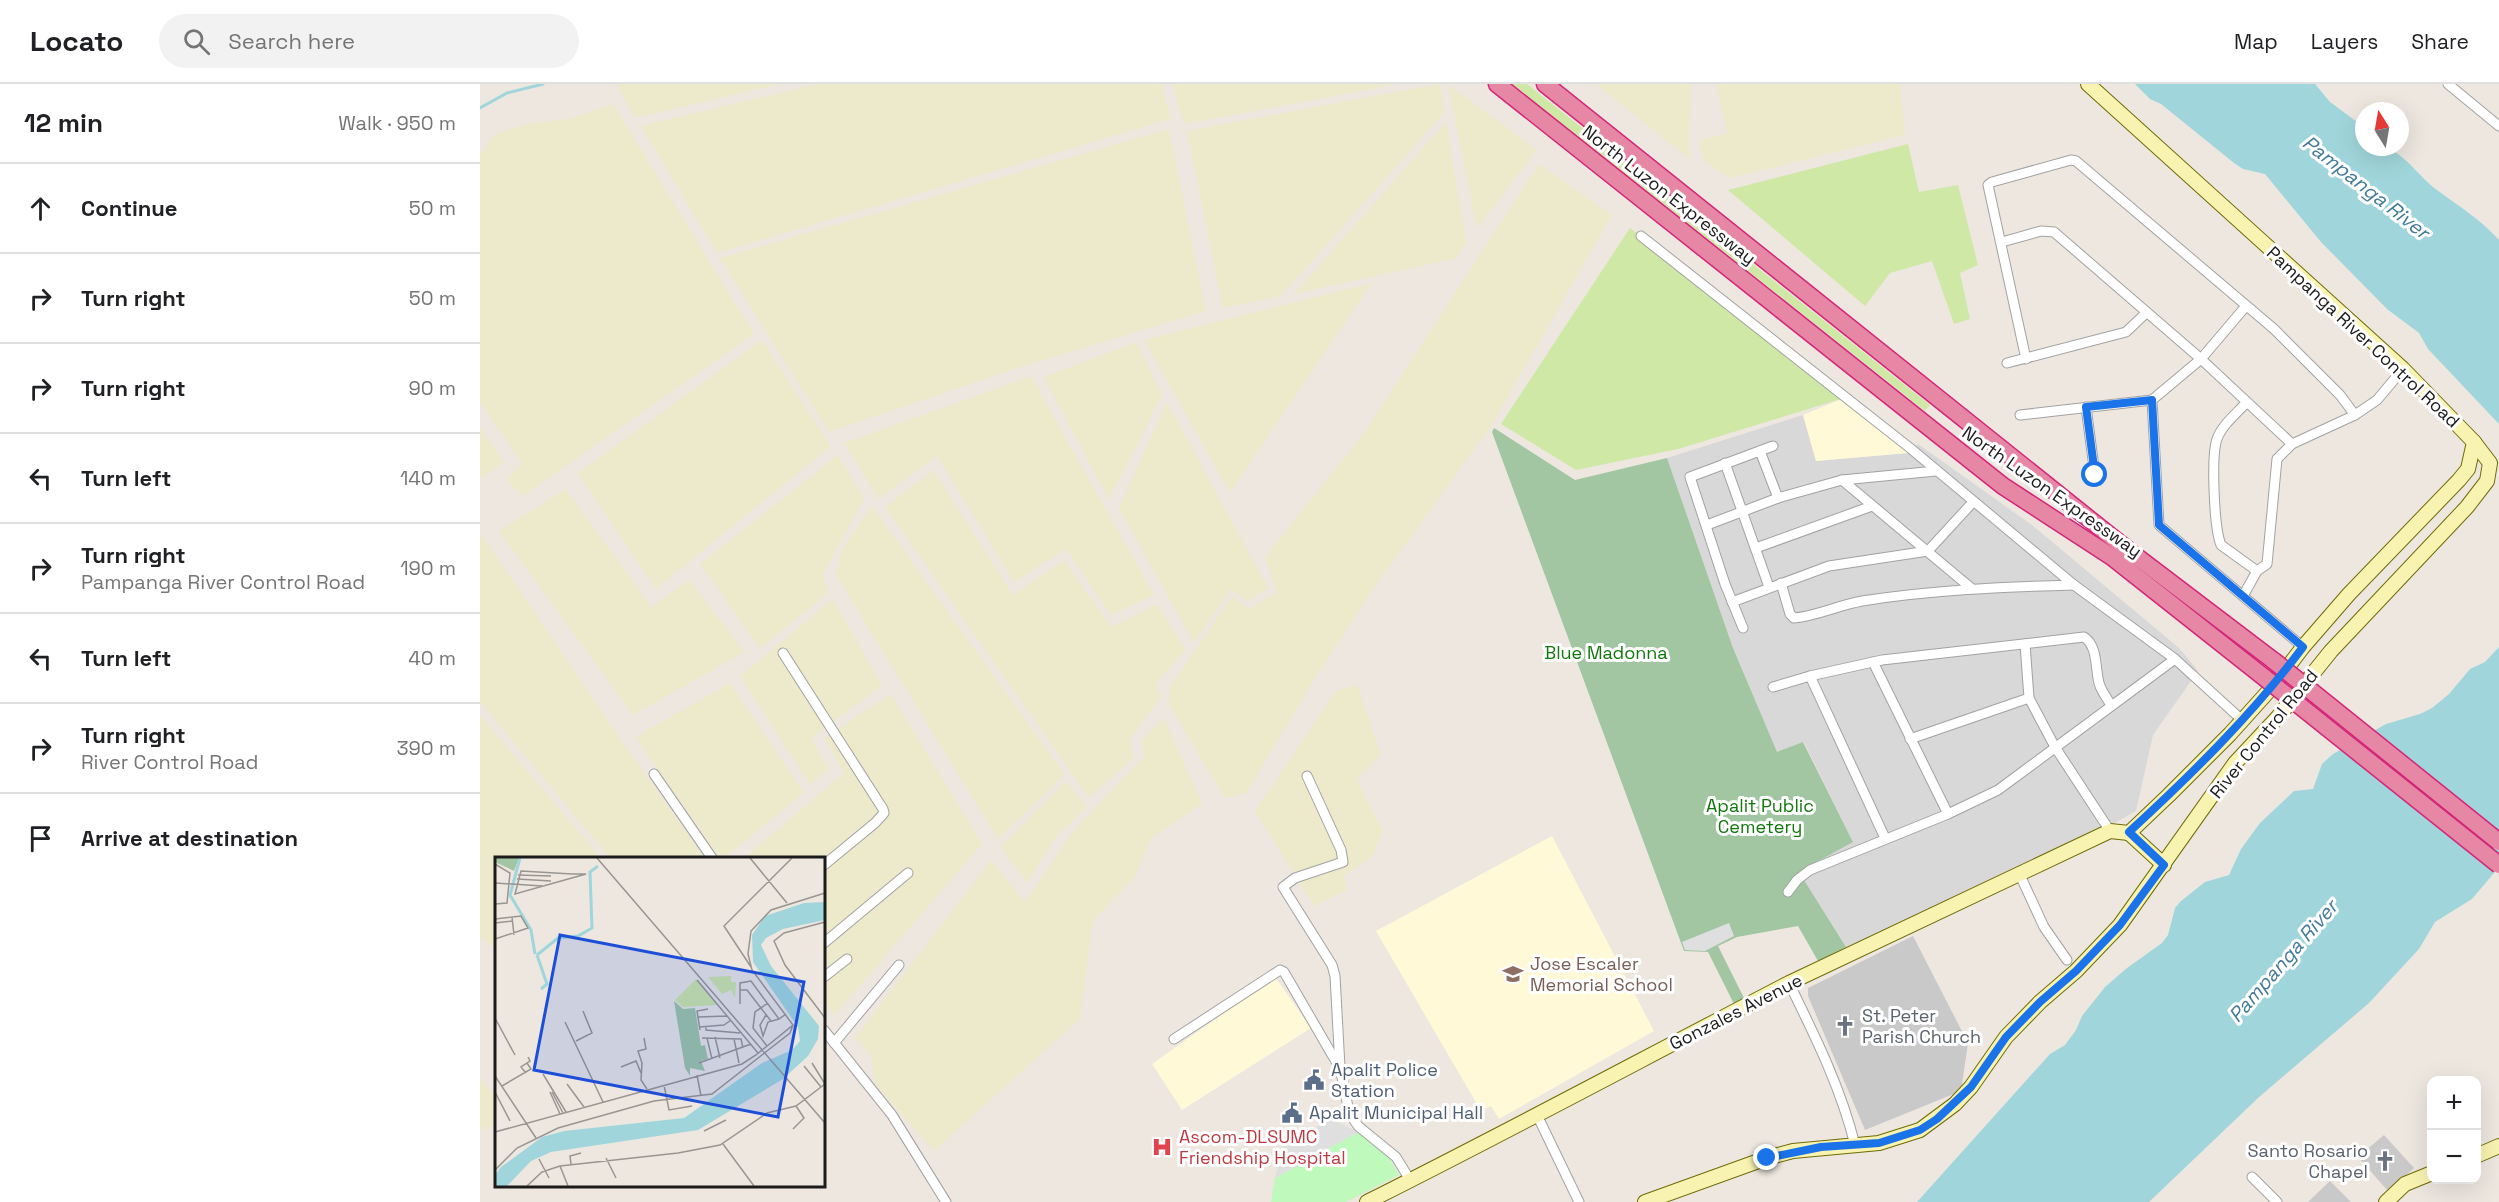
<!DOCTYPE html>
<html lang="en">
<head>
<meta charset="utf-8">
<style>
  body { margin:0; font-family:"Space Grotesk",sans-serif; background:#f2f2f2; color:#202124 }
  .controls { position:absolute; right:18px; bottom:18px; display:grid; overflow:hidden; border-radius:12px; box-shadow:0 6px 24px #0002 }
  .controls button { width:54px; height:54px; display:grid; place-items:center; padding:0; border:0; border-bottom:2px solid #e0e0e0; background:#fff; color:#202124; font:30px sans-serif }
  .compass { position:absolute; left:1875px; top:18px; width:54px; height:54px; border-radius:50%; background:#fff; box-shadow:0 6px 24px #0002; rotate:349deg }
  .stop { position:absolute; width:18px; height:18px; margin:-14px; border:4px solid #1a73e8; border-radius:50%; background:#fff }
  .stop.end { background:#1a73e8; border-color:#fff; box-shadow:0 2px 6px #0008 }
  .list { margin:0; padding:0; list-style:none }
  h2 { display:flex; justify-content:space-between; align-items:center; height:78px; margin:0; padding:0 24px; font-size:26px }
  h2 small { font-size:20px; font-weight:400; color:#757577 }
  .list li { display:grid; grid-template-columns:39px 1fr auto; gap:18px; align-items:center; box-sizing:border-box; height:90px; padding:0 24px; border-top:2px solid #e0e0e0 }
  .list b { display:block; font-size:22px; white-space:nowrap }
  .list p { margin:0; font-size:20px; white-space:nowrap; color:#757577 }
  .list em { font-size:20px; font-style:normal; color:#757577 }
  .icon { flex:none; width:33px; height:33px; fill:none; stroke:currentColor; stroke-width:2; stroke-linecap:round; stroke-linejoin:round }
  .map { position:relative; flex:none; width:2019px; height:1118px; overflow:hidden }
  header { display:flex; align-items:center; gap:36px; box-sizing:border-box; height:84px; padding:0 30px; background:#fff; border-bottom:2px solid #e0e0e0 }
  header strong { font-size:28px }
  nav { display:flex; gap:33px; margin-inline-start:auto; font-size:21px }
  .search { width:420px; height:54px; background:#f2f2f2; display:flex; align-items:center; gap:15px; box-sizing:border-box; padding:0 21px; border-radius:33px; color:#757577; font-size:22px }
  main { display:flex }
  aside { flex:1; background:#fff }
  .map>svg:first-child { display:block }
</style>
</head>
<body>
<header>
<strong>Locato</strong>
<div class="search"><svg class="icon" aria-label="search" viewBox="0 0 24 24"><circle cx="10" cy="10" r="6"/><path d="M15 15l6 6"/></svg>Search here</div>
<nav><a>Map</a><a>Layers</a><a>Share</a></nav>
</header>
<main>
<aside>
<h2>12 min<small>Walk · 950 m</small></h2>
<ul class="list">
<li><svg class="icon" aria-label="ahead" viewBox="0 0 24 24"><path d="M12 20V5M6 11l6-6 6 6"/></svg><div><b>Continue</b></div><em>50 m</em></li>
<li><svg class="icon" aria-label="right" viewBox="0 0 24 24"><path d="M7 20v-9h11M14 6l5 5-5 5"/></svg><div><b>Turn right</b></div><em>50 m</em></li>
<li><svg class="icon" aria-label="right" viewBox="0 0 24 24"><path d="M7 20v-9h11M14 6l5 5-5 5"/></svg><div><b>Turn right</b></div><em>90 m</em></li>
<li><svg class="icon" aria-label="left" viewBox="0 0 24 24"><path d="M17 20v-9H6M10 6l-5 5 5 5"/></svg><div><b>Turn left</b></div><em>140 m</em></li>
<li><svg class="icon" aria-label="right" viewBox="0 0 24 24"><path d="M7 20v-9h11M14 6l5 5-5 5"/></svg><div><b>Turn right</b><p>Pampanga River Control Road</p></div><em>190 m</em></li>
<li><svg class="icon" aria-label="left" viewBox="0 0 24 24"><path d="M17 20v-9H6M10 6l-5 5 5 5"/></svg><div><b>Turn left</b></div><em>40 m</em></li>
<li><svg class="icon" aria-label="right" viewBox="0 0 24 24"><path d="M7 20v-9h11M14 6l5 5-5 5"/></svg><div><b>Turn right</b><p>River Control Road</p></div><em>390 m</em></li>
<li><svg class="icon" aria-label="arrive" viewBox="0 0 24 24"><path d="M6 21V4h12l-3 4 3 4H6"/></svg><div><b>Arrive at destination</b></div></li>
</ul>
</aside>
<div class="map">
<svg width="2019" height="1118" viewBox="0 0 2019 1118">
  <rect width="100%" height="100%" fill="#ede7e0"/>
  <polygon fill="#d9d8d8" points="1323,331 1336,377 1428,369 1438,360 1552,441 1699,564 1718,587 1673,651 1656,727 1597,760 1455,826 1366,863 1319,788 1373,758 1324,658 1297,669 1253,564 1187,374"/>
  <g fill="#fff9d7">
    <polygon points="1364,314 1428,369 1336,377 1323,331"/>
    <polygon points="1072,752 1174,947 1019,1035 1011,1022 1001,1027 896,847"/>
    <polygon points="795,893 831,944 702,1026 672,980"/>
  </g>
  <g fill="#c9c9c9">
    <polygon points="1433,852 1488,959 1481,1007 1385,1046 1328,912 1328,904"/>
    <polygon points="1904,1051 1934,1084 1908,1107 1878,1073"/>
    <polygon points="1850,1097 1871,1118 1828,1118"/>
  </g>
  <g fill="#eceacb">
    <polygon points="140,0 300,0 155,34 137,2"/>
    <polygon points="336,0 681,0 691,35 237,169 161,42"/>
    <polygon points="692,0 919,0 704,40"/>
    <polygon points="958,0 960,0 964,29 801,212 743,224 707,47"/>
    <polygon points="968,0 1057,66 997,144"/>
    <polygon points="1116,0 1211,0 1209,75"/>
    <polygon points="1236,0 1420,0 1425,51 1250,94 1224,78 1219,57 1247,49"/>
    <polygon points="133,20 274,250 43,412 26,396 42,379 0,318 0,71 14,51 45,40 88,35"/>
    <polygon points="966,38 986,159 977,174 814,210"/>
    <polygon points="689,45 726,227 547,281 349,348 240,174"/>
    <polygon points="1059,80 1132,131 1011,342 892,507 829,604 766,710 745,714 689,621 690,603 752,512 769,525 797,508 785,473 884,349"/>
    <polygon points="892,199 750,409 664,256"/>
    <polygon points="282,256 351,362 176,505 98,389"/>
    <polygon points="656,258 682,311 629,416 564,293"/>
    <polygon points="551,292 674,511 631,531 586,465 534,498 457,372 399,415 364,359"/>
    <polygon points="687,318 788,504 768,518 751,505 714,559 639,424"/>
    <polygon points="0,343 24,379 0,395"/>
    <polygon points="358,371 384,415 343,490 348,509 280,564 220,480"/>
    <polygon points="453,386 533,511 584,476 631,543 677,520 706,566 676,599 681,613 650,655 653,674 609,714 405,423"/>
    <polygon points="86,405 171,523 209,496 265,568 153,631 19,447"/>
    <polygon points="392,422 585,691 518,755 356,491 361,466"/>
    <polygon points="2,451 145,662 225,774 130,774 0,618 0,453"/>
    <polygon points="353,515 402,602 331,654 349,685 330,701 260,592"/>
    <polygon points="250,599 324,709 244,774 240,774 155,653"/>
    <polygon points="877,600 901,671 877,695 903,748 892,772 864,792 867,806 834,822 775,727 855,608"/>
    <polygon points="411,610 502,760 354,932 344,915 344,774 264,774 364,689 344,654"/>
    <polygon points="0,631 121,774 16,774 16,865 0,852"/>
    <polygon points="684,634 722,720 670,755 655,793 613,837 600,935 454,1067 395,1000 391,971 375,954 511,776 545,818 593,747 664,673 662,656"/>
    <polygon points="586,697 607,723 576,753 547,799 520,763"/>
    <polygon points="0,993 16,1014 16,1038 5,1047 0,1042"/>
  </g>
  <g fill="#cfe8a5">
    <polygon points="1032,0 1047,0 1450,321 1445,327"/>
    <polygon points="1428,60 1439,108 1478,101 1498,181 1480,189 1490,235 1474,240 1452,177 1410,189 1385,222 1248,106"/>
    <polygon points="1150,144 1364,314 1198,365 1096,386 1021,340"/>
  </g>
  <polygon fill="#a2c6a2" points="1014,344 1095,396 1187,374 1253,564 1297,668 1323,658 1373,758 1319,788 1366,863 1338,877 1318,842 1257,853 1238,862 1266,918 1256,924 1228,868 1204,867 1012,348"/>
  <polygon fill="#bff9bc" points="878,1048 906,1069 919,1091 866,1118 791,1118 795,1094"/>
  <g fill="#dfdfdf">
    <polygon points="1249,839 1254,852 1225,867 1205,866 1202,858"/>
    <polygon points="851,1035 878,1048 795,1094 803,1063"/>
  </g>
  <g fill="#a0d6db">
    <path d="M1655,0h180l15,18 34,25v20c7,0 16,-1 23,1 21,9 32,29 50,42 23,17 42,28 62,50v184l-71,-75 -9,-16 -32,-24 -66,-67 -56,-68 -22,-5 -9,-6 -73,-59 -11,-5z"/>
    <polygon points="2019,563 2019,783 1992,815 1955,838 1939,865 1889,919 1778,1014 1669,1118 1437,1118 1570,970 1585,961 1596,946 1602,932 1625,903 1647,884 1682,859 1688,851 1695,824 1701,817 1725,798 1749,791 1761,765 1780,739 1814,707 1833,705 1842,680 1853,670 1906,640 1940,630 1952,624 1969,610 1990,585 2005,578"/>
  </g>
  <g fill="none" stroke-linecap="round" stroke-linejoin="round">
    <polyline stroke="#a0d6db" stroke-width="3" points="0,24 27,9 63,0"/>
    <g stroke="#a2a2a2" stroke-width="11">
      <g id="street">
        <polyline points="1968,0 2019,42"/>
        <polyline points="1161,152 1430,364 1594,501 1695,575 1762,636"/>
        <polyline points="1522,158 1561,147 1574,148 1721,275 1812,360"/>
        <polyline points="1766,222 1721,275 1672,316 1679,441 1823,563"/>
        <polyline points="1546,275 1508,101 1512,98 1591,76 1596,77 1794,245 1860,311 1875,331 1897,316 1923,285"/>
        <polyline points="1527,279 1646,248 1666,229"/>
        <path d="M1766,319c-10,11 -24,22 -29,36 -6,17 -3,89 4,106l36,26 10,-7 10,-105 15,-15 63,-29"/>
        <polyline points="1606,323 1615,391"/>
        <polyline points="1540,331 1672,316"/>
        <polyline points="1280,367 1298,414"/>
        <polyline points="1245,379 1289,503"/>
        <polyline points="1362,396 1491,504"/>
        <polyline points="1227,441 1298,414 1362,396 1456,387"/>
        <polyline points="1276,464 1392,422"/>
        <path d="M1301,499l9,31 4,4c23,-2 45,-13 68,-17 70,-11 140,-14 212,-16"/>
        <polyline points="1763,512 1777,487"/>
        <polyline points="1252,518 1349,482 1448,467 1493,418"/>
        <polyline points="1263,544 1245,500 1210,393 1293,362"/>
        <polyline points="1545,560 1549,614 1575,663 1630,747"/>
        <polyline points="303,569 403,725 404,729 395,739 344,781"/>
        <polyline points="1393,578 1468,730"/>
        <polyline points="1330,592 1405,754"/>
        <path d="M1293,603l37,-11 72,-16 202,-23c14,9 11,31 15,46 2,8 8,15 12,22"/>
        <polyline points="1430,655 1549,614"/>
        <polyline points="174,690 232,774"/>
        <polyline points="827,692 861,766 863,778 815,794 803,803 852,881 855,892 860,983 869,1028 878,1042 916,1073 930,1096"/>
        <polyline points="1539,789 1564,843 1587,876"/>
        <polyline points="1308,808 1317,796 1330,786 1468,730 1518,706 1695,575"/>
        <polyline points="344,859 428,789"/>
        <polyline points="344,893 367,875"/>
        <path d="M1309,899c26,53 52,105 66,162"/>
        <polyline points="344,946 412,1031 466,1118"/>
        <polyline points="694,955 800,886 804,888 858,981"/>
        <polyline points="354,959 419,881"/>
        <polyline points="1057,1031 1099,1118"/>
        <polyline points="1772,1093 1797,1118"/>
      </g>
    </g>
    <g stroke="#6f6c05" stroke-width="16">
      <g id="secondary">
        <polyline points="1649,749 1684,781"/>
        <polyline points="1996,1072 2019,1062"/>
        <path d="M887,1118c142,-71 281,-146 422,-219l321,-152 19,2 40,-38 61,-61 45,-50 28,-37 46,-53 110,-114 9,-11 6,-27 -71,-73 -315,-285"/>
        <polyline points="1165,1118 1287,1074 1313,1067 1399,1059 1440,1046 1475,1020 1491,1003 1526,953 1560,918 1596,887 1640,841 1755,679 1798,633 1851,567 1987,423 2007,397 2010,379 1994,358"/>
        <polyline points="1906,1118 1925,1100 1952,1089"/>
      </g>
    </g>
    <g stroke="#d52479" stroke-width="19">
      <g id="highway">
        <polyline points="1017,0 1523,402 1632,473 1785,594"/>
        <polyline points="1065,0 1648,466 1794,577"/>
      </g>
    </g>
    <use href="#street" stroke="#fff" stroke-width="9"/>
    <use href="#secondary" stroke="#f9f3b2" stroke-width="14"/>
    <use href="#highway" stroke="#e587a5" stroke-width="16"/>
    <g stroke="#d52479" stroke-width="19" stroke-linecap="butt">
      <g id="highway-bridge">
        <polyline points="1794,577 2019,758"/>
        <polyline points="1785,594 2019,781"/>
      </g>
    </g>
    <use href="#highway-bridge" stroke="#e587a5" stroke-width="16"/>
  </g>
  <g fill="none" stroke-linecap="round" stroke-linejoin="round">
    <path stroke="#1a73e8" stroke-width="8" d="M1287,1074l54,-11 58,-4 41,-13 17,-11 34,-32 35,-50 34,-35 36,-31 44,-46 44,-60 -35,-33c62,-57 123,-117 174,-185l-144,-122 -7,-125 -66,7 9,68"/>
  </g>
  <defs>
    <g id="school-bare" transform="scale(1.62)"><path d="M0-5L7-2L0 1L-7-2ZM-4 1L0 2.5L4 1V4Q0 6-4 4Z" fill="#8d6e63" stroke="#fff" stroke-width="2.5" paint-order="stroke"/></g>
    <g id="church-bare" transform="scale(1.62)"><path d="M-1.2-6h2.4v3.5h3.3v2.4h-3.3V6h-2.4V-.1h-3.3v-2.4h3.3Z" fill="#6b7280" stroke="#fff" stroke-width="2.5" paint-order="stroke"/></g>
    <g id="civic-bare" transform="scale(1.62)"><path d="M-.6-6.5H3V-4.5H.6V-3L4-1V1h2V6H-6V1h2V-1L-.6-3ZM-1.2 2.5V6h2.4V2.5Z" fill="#5c6f8a" stroke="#fff" stroke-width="2.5" paint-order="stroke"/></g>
    <g id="hospital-bare" transform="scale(1.62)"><path d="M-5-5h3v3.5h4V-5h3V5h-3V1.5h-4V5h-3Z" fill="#e0444e" stroke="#fff" stroke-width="2.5" paint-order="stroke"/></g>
  </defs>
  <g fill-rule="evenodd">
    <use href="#school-bare" x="1033" y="890"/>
    <use href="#church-bare" x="1365" y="942"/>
    <use href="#civic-bare" x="834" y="996"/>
    <use href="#civic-bare" x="812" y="1029"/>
    <use href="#hospital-bare" x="682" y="1063"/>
    <use href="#church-bare" x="1905" y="1077"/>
  </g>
  <g text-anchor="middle" stroke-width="6" stroke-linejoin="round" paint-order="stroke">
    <g font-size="18" fill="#1b1b1b" stroke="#fff">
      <text transform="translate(1189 111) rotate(38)" y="6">North Luzon Expressway</text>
      <text transform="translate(1883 253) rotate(43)" y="6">Pampanga River Control Road</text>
      <text transform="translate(1572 408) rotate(35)" y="6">North Luzon Expressway</text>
      <text transform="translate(1784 650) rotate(-51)" y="6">River Control Road</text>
      <text transform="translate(1256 928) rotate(-27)" y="6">Gonzales Avenue</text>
    </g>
    <g font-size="18" fill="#11770b" stroke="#fff">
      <text x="1126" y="575">Blue Madonna</text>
      <text x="1280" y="728">Apalit Public<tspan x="1280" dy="21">Cemetery</tspan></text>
    </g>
    <g font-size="18" fill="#785e54" stroke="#fff" text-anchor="start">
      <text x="1050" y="886">Jose Escaler<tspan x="1050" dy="21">Memorial School</tspan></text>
    </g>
    <g font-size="18" fill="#5b616d" stroke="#fff" text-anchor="start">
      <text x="1382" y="938">St. Peter<tspan x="1382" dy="21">Parish Church</tspan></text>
      <text x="1888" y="1073" text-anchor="end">Santo Rosario<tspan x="1888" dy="21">Chapel</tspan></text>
    </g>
    <g font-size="18" fill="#4e5e75" stroke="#fff" text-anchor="start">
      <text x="851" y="992">Apalit Police<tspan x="851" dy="21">Station</tspan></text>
      <text x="829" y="1035">Apalit Municipal Hall</text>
    </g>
    <g font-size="18" fill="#be3a42" stroke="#fff" text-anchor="start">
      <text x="699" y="1059">Ascom-DLSUMC<tspan x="699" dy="21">Friendship Hospital</tspan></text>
    </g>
    <g font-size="20" font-style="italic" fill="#437a9a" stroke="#fff">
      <text transform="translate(1886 103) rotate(38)" y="7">Pampanga River</text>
      <text transform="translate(1803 877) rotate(-49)" y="7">Pampanga River</text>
    </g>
  </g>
  <g transform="translate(15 773)">
    <rect width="330" height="330" fill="#ede7e0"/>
    <path d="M236,119v6h5l-1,16 -4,-8 -9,4 -14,-17zM201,122l21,26 -34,2 -8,-7z" fill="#cfe8a5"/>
    <path d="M0,1h24l-5,13 -19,-9zM179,144l9,8 12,-1 6,38 4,-1 3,14 -7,2 4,10 -15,-3v8l-5,-8z" fill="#a2c6a2"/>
    <path d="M330,45v18l-42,9 -17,9 -5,7 10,21 48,60 -1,13 -10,17 -25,23 -85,51 -147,22 -20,9 -24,25h-12v-11l6,-8 41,-30 22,-6 120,-13 78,-55 30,-13 8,-9 -2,-14 -45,-65 -1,-27 13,-19 39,-13z" fill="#a0d6db"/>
    <path fill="none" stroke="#a0d6db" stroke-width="3" d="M25,1l-10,37 21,35 4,24M42,98l21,-17 20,-2 14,-8 -2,-56 8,-6M42,98l10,29 -6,5"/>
    <path fill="none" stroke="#999591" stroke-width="1.5" d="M102,1l228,265M255,1l37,45M0,7l15,9 -3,30 -12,1M26,14l51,3h14l-71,20zM23,18l33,1M22,22l34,2M0,26l47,3M17,60l2,18M0,62l26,-3 7,12 -33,11M330,65l-41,11 -10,8 11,24 40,53M0,66l18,-2M256,110l-27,-41 68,-68M202,123l61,73M245,133h7l24,31M245,147v-21l11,-2 28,38 7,-5M271,158l-6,10 3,11 5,-14 11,-3M203,160l29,-1M0,161l20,37M70,165l38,80M211,169v4l34,3M204,170l25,-2 7,-5M205,173l-3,-19 11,-2M220,180l5,21M149,181l2,11 -8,2 4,12 -1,17 6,9M207,181l39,1 2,9M212,181l5,21M239,182l5,24M81,184l16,-8 -9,-22M272,189l-14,-18 2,-16 13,-9M204,206l52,-19M317,206l13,21M309,209l17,21M126,210l15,-6 5,12M31,216l-5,-6 9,-6 -2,-4M48,217l23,38M202,218l4,21M0,219l41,62M72,227l17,23M169,228l5,25 23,-4M7,229l29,-17 -4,-6M0,235l15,29M55,235l10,22M57,235l11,21M298,272l11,-11 -8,-12M209,274l22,-11M0,275l247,-68 14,-9 37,-30 -41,-55 -4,-16 3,-23 20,-21 54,-17M228,287l31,42M111,301l10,20M44,302l10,19M76,307l-1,-8 11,-3M65,309l8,20M0,313l22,-22 41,-20 96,-27 58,-7 78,-61 3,-8M32,329l15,-14 18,-6 118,-13 42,-8 47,-32 29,-7 29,-22"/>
    <path fill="#1d4ed8" fill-opacity="0.15" stroke="#1d4ed8" stroke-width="3" d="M65,78l244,47 -26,135 -244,-47z"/>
    <rect width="330" height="330" fill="none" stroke="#1b1b1b" stroke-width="3"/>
  </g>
</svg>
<div class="controls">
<button>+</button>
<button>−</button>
</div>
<svg class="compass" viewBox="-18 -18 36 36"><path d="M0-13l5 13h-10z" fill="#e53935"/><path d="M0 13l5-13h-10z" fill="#757577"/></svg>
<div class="stop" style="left:1615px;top:391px"></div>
<div class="stop end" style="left:1287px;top:1074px"></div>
</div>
</main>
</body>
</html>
